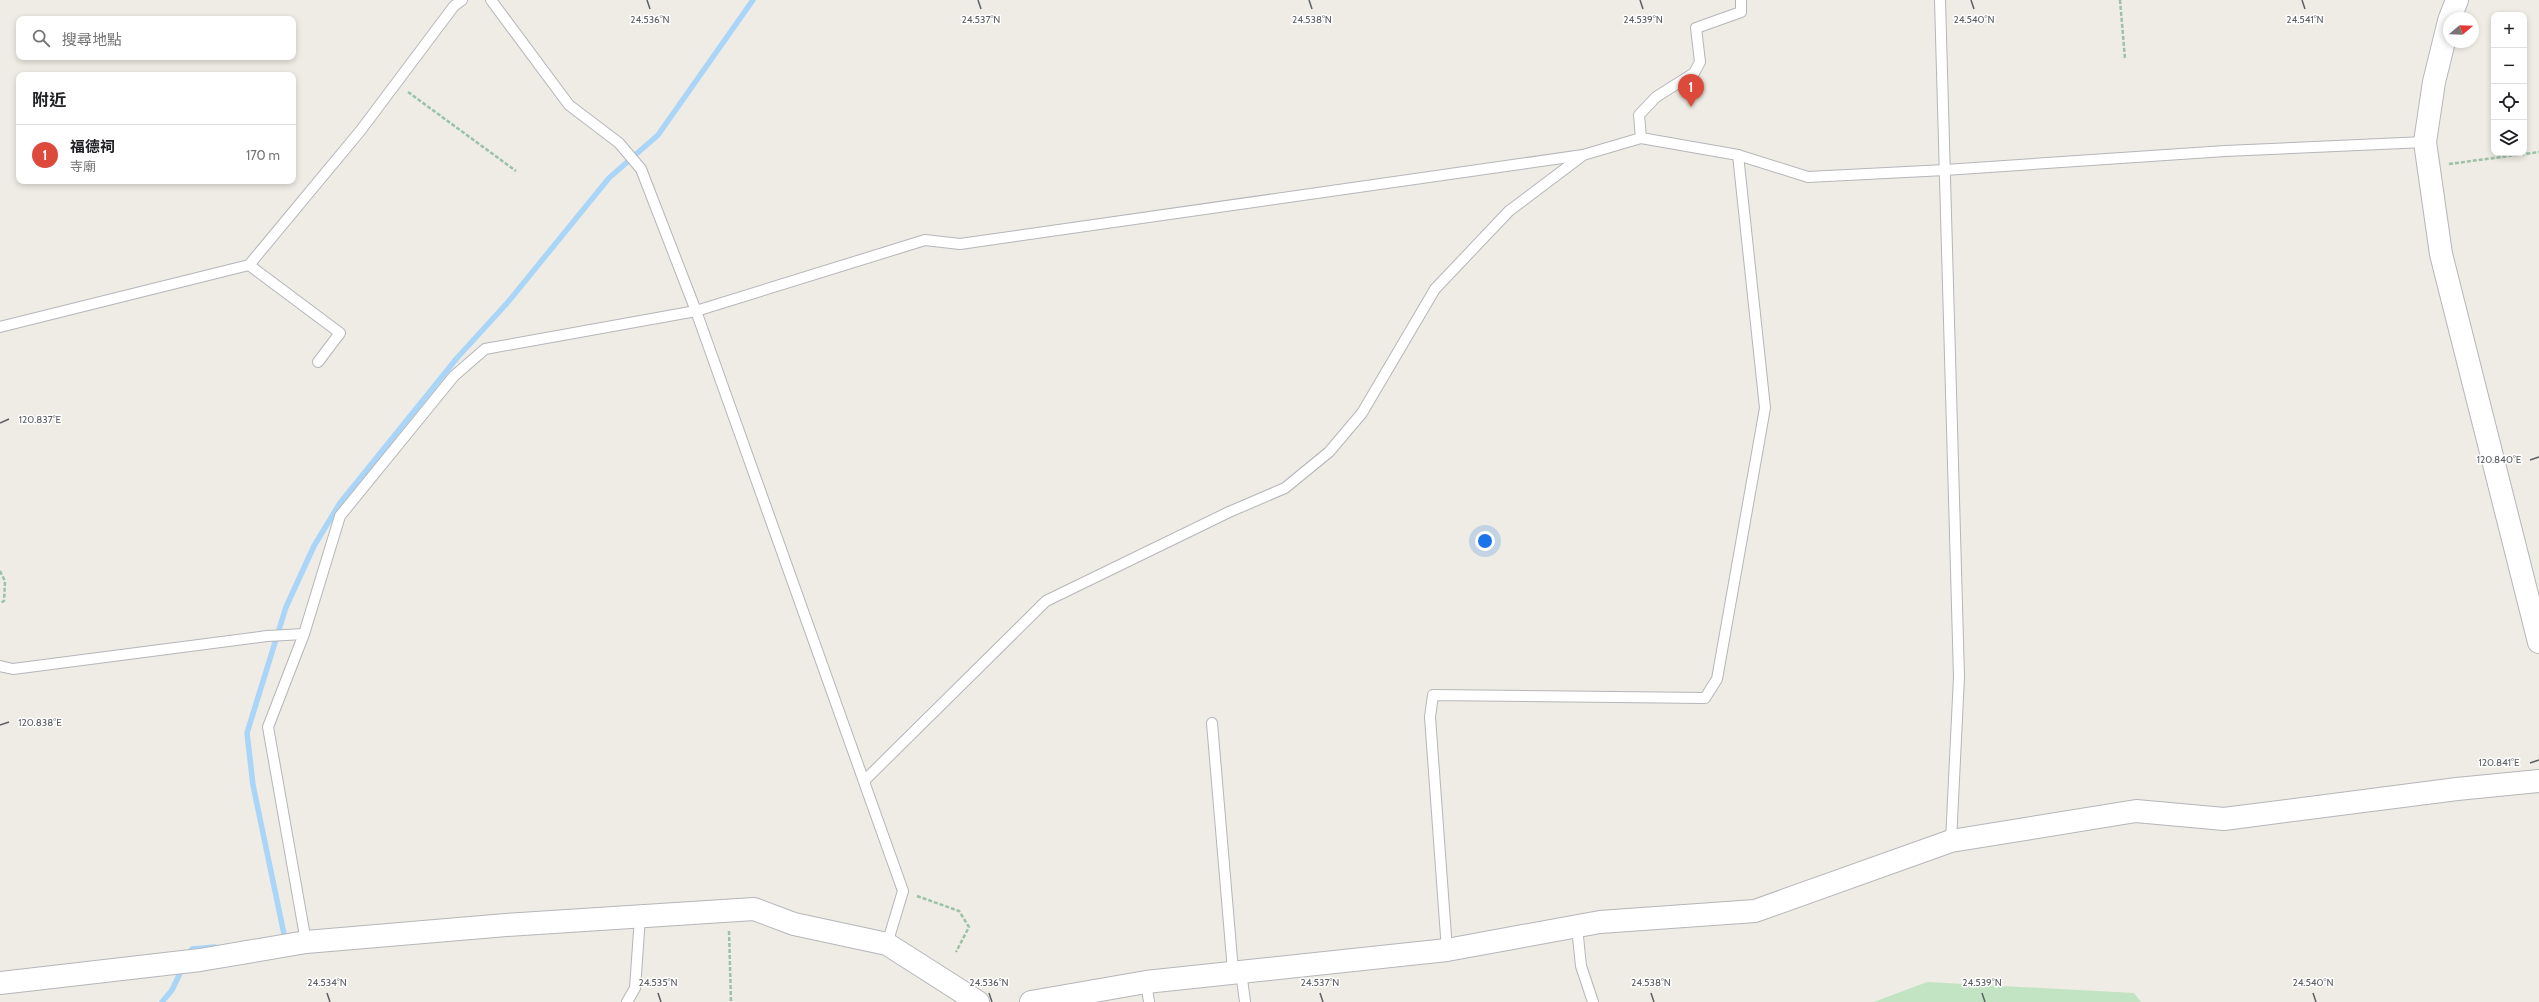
<!DOCTYPE html>
<html lang="zh-TW">
<head>
<meta charset="utf-8">
<style>
  body { margin:0; font-family:Cabin,"Noto Sans TC",sans-serif; background:#f6f6f6; color:#202124 }
  .controls { position:absolute; right:12px; top:12px; display:grid; overflow:hidden; border-radius:8px; box-shadow:0 2px 6px #0003 }
  .controls button { width:36px; height:36px; display:grid; place-items:center; padding:0; border:0; border-bottom:1px solid #e0e0e0; background:#fff; color:#202124; font:20px sans-serif }
  .compass { position:absolute; left:2443px; top:12px; width:36px; height:36px; border-radius:50%; background:#fff; box-shadow:0 2px 6px #0003; rotate:71deg }
  .you { position:absolute; left:1485px; top:541px; width:14px; height:14px; margin:-10px; border:3px solid #fff; border-radius:50%; background:#1a73e8; box-shadow:0 0 0 6px #1a73e833 }
  .badge { display:grid; place-items:center; width:26px; height:26px; border-radius:50%; background:#dd4a3b; color:#fff; font-size:13px; font-weight:700 }
  .pin { position:absolute; translate:-50% -33px; filter:drop-shadow(0 1px 2px #0008) }
  .pin::after { content:''; position:absolute; top:21px; width:14px; height:12px; background:inherit; clip-path:polygon(0 0,100% 0,50% 100%) }
  .list { margin:0; padding:0; list-style:none }
  h2 { display:flex; justify-content:space-between; align-items:center; height:52px; margin:0; padding:0 16px; font-size:17px }
  h2 small { font-size:13px; font-weight:400; color:#757577 }
  .list li { display:grid; grid-template-columns:26px 1fr auto; gap:12px; align-items:center; box-sizing:border-box; height:60px; padding:0 16px; border-top:1px solid #e0e0e0 }
  .list b { display:block; font-size:15px; white-space:nowrap }
  .list p { margin:0; font-size:13px; white-space:nowrap; color:#757577 }
  .list em { font-size:13px; font-style:normal; color:#757577 }
  .icon { flex:none; width:22px; height:22px; fill:none; stroke:currentColor; stroke-width:2; stroke-linecap:round; stroke-linejoin:round }
  .map { position:relative; flex:none; width:2539px; height:1002px; overflow:hidden }
  .search { position:absolute; background:#fff; box-shadow:0 2px 6px #0003; left:16px; top:16px; width:280px; height:44px; display:flex; align-items:center; gap:10px; box-sizing:border-box; padding:0 14px; border-radius:8px; color:#757577; font-size:15px }
  .panel { position:absolute; background:#fff; box-shadow:0 2px 6px #0003; left:16px; top:72px; width:280px; height:112px; border-radius:8px }
  .map>svg:first-child { display:block }
</style>
</head>
<body>
<div class="map">
<svg width="2539" height="1002" viewBox="0 0 2539 1002">
  <rect width="100%" height="100%" fill="#eeece4"/>
  <polygon fill="#c2e4c3" points="1927,982 2134,993 2141,1002 1874,1002"/>
  <g fill="none" stroke-linecap="round" stroke-linejoin="round">
    <g stroke="#a9d5f9" stroke-width="5.5">
      <polyline points="285,939 253,785 247,733 286,607 314,546 340,503 457,358 508,302 609,178 658,135 753,0"/>
      <polyline points="189,955 192,949 215,947"/>
      <polyline points="162,1002 172,990 183,967"/>
    </g>
    <g stroke="#b5b6ba" stroke-width="12">
      <g id="service">
        <polyline points="491,0 569,105 619,143 641,169 696,311 903,891 887,944"/>
        <polyline points="1940,0 1959,677 1951,841"/>
        <polyline points="1641,138 1639,115 1656,97 1694,73 1700,62 1696,28 1741,12 1741,0"/>
        <polyline points="249,265 340,333 318,362"/>
        <polyline points="0,327 249,265 361,130 454,6 462,0"/>
        <polyline points="0,666 13,669 267,636 304,634"/>
        <polyline points="1212,723 1233,971"/>
        <polyline points="865,780 1046,601 1229,512 1285,488 1329,452 1362,413 1435,289 1509,211 1582,156"/>
        <polyline points="1577,927 1581,966 1593,1002"/>
        <polyline points="306,942 268,727 304,634 340,516 454,376 485,349 696,311 925,240 960,244 1583,155 1641,138 1738,155 1808,177 1945,170 2225,151 2425,142"/>
        <polyline points="1447,950 1430,717 1433,695 1705,698 1717,679 1765,408 1738,155"/>
        <polyline points="1241,971 1245,1002"/>
        <polyline points="1146,982 1149,1002"/>
        <polyline points="627,1002 635,988 640,917"/>
      </g>
    </g>
    <g stroke="#b5b6ba" stroke-width="24">
      <g id="tertiary">
        <polyline points="2450,18 2457,0"/>
        <polyline points="2449,21 2434,82 2425,142 2441,254 2539,642"/>
        <polyline points="0,983 200,960 306,942 506,925 754,909 794,924 887,944 978,1002"/>
        <polyline points="1031,1002 1146,982 1447,950 1600,922 1755,911 1951,841 2136,811 2224,819 2457,789 2539,781"/>
      </g>
    </g>
    <g stroke="#9bc2a6" stroke-width="2.5" stroke-dasharray="4 2" stroke-linecap="butt">
      <polyline points="2120,0 2125,59"/>
      <polyline points="408,92 516,171"/>
      <polyline points="2449,164 2539,152"/>
      <polyline points="0,571 5,581 4,601 0,603"/>
      <polyline points="917,896 959,911 969,927 956,952"/>
      <polyline points="729,931 731,1002"/>
    </g>
    <use href="#service" stroke="#fff" stroke-width="10"/>
    <use href="#tertiary" stroke="#fff" stroke-width="22"/>
  </g>
  <path fill="none" stroke="#5c6064" stroke-width="1.5" d="M647,0l3,9M978,0l3,9M1309,0l3,9M1640,0l3,9M1971,0l3,9M2302,0l3,9M0,423l9,-4M2530,460l9,-3M0,725l9,-3M2530,763l9,-3M327,993l3,9M658,993l3,9M989,993l3,9M1320,993l3,9M1651,993l3,9M1982,993l3,9M2313,993l3,9"/>
  <g font-size="10" text-anchor="middle" fill="#5c6064" stroke="#fff" stroke-width="3" stroke-linejoin="round" paint-order="stroke">
    <text x="650" y="23">24.536°N</text>
    <text x="981" y="23">24.537°N</text>
    <text x="1312" y="23">24.538°N</text>
    <text x="1643" y="23">24.539°N</text>
    <text x="1974" y="23">24.540°N</text>
    <text x="2305" y="23">24.541°N</text>
    <text x="40" y="423">120.837°E</text>
    <text x="2499" y="463">120.840°E</text>
    <text x="40" y="726">120.838°E</text>
    <text x="2499" y="766">120.841°E</text>
    <text x="327" y="986">24.534°N</text>
    <text x="658" y="986">24.535°N</text>
    <text x="989" y="986">24.536°N</text>
    <text x="1320" y="986">24.537°N</text>
    <text x="1651" y="986">24.538°N</text>
    <text x="1982" y="986">24.539°N</text>
    <text x="2313" y="986">24.540°N</text>
  </g>
</svg>
<div class="controls">
<button>+</button>
<button>−</button>
<button><svg class="icon" aria-label="locate" viewBox="0 0 24 24"><circle cx="12" cy="12" r="6"/><path d="M12 2v4M12 18v4M2 12h4M18 12h4"/></svg></button>
<button><svg class="icon" aria-label="layers" viewBox="0 0 24 24"><path d="M12 4l9 5-9 5-9-5zM3 14l9 5 9-5"/></svg></button>
</div>
<svg class="compass" viewBox="-18 -18 36 36"><path d="M0-13l5 13h-10z" fill="#e53935"/><path d="M0 13l5-13h-10z" fill="#757577"/></svg>
<div class="you"></div>
<div class="pin badge" style="left:1691px;top:107px">1</div>
<div class="search"><svg class="icon" aria-label="search" viewBox="0 0 24 24"><circle cx="10" cy="10" r="6"/><path d="M15 15l6 6"/></svg>搜尋地點</div>
<section class="panel">
<h2>附近<small></small></h2>
<ul class="list">
<li><span class="badge">1</span><div><b>福德祠</b><p>寺廟</p></div><em>170 m</em></li>
</ul>
</section>
</div>
</body>
</html>
